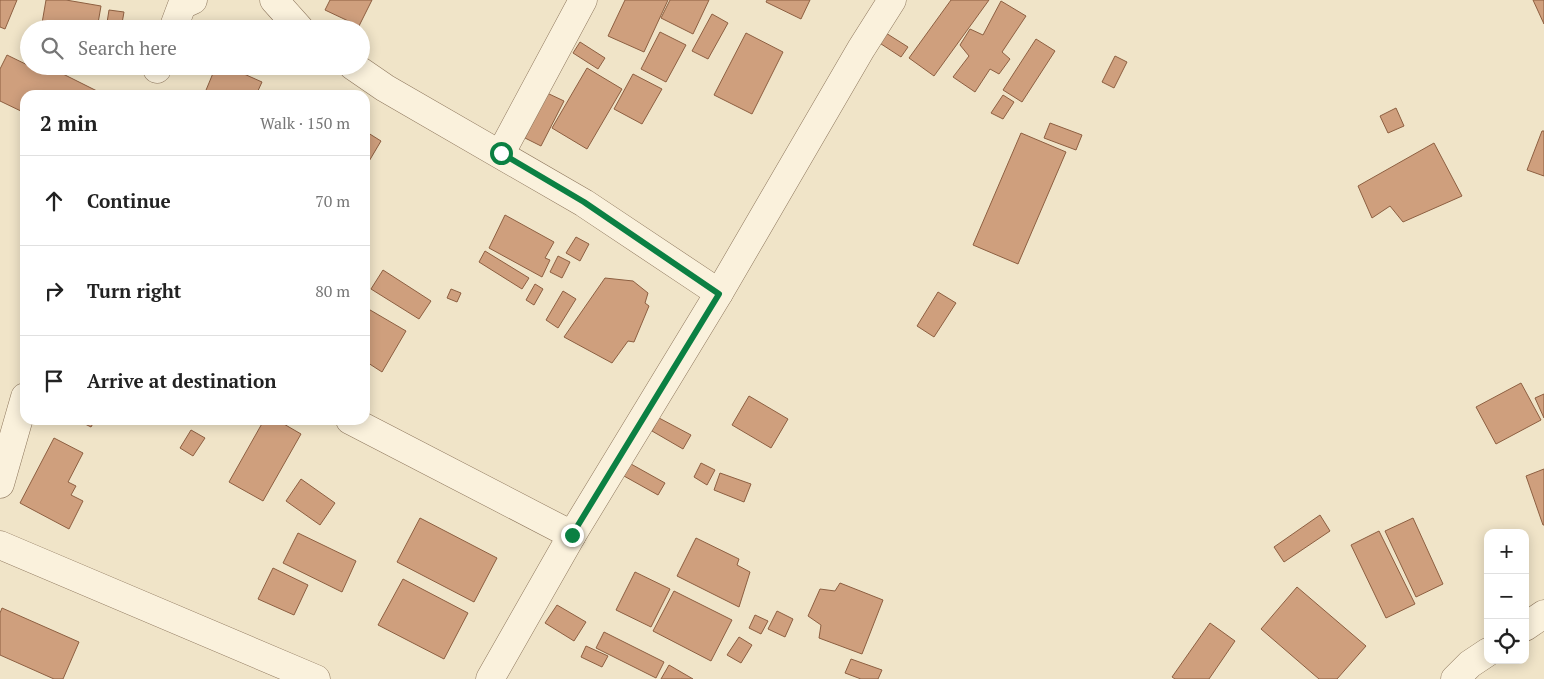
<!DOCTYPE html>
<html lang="en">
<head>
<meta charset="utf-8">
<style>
  body { margin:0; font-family:"PT Serif",serif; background:#f2f2f2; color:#222 }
  .controls { position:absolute; right:15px; bottom:15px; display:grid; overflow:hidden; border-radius:10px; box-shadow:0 2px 12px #0003 }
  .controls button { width:45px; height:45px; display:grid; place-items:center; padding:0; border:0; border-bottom:1px solid #e0e0e0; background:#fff; color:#222; font:25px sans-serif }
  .stop { position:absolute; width:15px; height:15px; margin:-11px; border:4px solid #0b8043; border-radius:50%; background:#fff }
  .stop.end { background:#0b8043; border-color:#fff; box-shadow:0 1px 5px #0008 }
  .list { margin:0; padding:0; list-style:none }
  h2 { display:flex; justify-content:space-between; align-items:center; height:65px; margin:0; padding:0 20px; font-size:21px }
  h2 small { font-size:16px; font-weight:400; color:#767676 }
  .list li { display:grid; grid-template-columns:32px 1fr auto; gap:15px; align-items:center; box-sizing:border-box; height:90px; padding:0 20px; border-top:1px solid #e0e0e0 }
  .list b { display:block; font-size:19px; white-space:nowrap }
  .list em { font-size:16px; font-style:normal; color:#767676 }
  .icon { flex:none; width:28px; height:28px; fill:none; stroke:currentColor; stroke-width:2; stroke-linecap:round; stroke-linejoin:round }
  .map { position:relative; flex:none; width:1544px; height:679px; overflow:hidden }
  .search { position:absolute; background:#fff; box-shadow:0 2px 12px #0003; left:20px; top:20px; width:350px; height:55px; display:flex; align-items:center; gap:12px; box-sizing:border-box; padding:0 18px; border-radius:28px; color:#767676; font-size:19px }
  .panel { position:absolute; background:#fff; box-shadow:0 2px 12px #0003; left:20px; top:90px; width:350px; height:335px; border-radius:15px }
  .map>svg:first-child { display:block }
</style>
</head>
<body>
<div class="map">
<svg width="1544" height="679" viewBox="0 0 1544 679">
  <rect width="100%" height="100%" fill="#f0e4c8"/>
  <g fill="#cf9f7d" stroke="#8d5f41">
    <polygon points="0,0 17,0 5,29 0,27"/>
    <polygon points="46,0 66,0 101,6 97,29 41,29"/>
    <polygon points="330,0 372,0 359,26 325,10"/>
    <polygon points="625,0 668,0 644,52 608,36"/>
    <polygon points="670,0 709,0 693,34 661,18"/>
    <polygon points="767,0 810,0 801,19 766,2"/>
    <polygon points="951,0 989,0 934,76 909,58"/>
    <polygon points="1533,0 1544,0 1544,24"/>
    <polygon points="1001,1 1026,16 1002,52 1010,59 999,74 990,69 975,92 953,77 969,56 960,45 970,29 983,35"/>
    <polygon points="109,10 124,12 121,29 106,29"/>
    <polygon points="712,14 728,23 708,59 692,51"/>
    <polygon points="878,28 908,47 901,57 872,38"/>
    <polygon points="660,32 686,45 666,82 641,69"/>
    <polygon points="746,33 783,52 752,114 714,95"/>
    <polygon points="1036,39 1055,51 1022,102 1003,90"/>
    <polygon points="580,42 605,58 598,69 573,53"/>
    <polygon points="7,55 46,74 49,67 99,92 98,95 25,95 25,113 0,101 0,69"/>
    <polygon points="1115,56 1127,62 1114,88 1102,82"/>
    <polygon points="216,66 226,66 262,82 256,95 204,95"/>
    <polygon points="587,68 622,89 587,149 552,128"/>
    <polygon points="633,74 662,89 642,124 614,109"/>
    <polygon points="547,93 564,101 541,146 525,138"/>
    <polygon points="1003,95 1014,102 1003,119 991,113"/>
    <polygon points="1396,108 1404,126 1388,133 1380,116"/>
    <polygon points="1050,123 1082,135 1076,150 1044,138"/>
    <polygon points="365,131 381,141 365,168"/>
    <polygon points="1542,131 1544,131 1544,176 1527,170"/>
    <polygon points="1021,133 1066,152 1018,264 973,245"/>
    <polygon points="1434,143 1462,196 1403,222 1390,206 1372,218 1358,186"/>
    <polygon points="505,215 554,242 545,258 550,260 542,277 489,248"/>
    <polygon points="576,237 589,244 580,261 566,253"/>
    <polygon points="485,251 529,278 522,289 479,262"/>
    <polygon points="558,256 570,262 562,278 550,272"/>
    <polygon points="383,270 431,301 419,319 371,289"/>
    <polygon points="605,278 633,281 648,293 645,303 649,306 634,342 628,341 612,363 564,337"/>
    <polygon points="535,284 543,289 534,305 526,300"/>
    <polygon points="451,289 461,293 457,302 447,298"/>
    <polygon points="563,291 576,299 558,328 546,320"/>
    <polygon points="938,292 956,303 934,337 917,326"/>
    <polygon points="365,307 406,331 382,372 365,361"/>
    <polygon points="1521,383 1541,420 1496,444 1476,407"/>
    <polygon points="1544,394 1544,418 1535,398"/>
    <polygon points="749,396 788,419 771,448 732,425"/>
    <polygon points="659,418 691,435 683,449 652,431"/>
    <polygon points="77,420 95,420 91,427"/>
    <polygon points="264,420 277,420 301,434 263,501 229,482"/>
    <polygon points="191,430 205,438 193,456 180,448"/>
    <polygon points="54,438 83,453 68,482 76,486 71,495 83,501 69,529 20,503"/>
    <polygon points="701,463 715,470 707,485 694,477"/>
    <polygon points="631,464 665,483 658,495 624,476"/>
    <polygon points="1544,469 1544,525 1543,525 1526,476"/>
    <polygon points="720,473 751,484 744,502 714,490"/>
    <polygon points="301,479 335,503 320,525 286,501"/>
    <polygon points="1320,515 1330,531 1284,562 1274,547"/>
    <polygon points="420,518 497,558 474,602 397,562"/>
    <polygon points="1413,518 1443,584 1416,597 1385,531"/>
    <polygon points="1379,531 1415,604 1386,618 1351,545"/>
    <polygon points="298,533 356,561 342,592 283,563"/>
    <polygon points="696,538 739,559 737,565 750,572 739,607 677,576"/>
    <polygon points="273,568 308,585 294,615 258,599"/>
    <polygon points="635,572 670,589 651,627 616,610"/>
    <polygon points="403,579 468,613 444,659 378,625"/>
    <polygon points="840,583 883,600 862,654 819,638 821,625 808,616 820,589 835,591"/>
    <polygon points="1297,587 1366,646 1337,679 1319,679 1261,629"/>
    <polygon points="674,591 732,620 711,661 653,631"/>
    <polygon points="557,605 586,622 574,641 545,623"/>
    <polygon points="2,608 79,642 63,679 54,679 0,655 0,613"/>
    <polygon points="777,611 793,619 785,637 768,629"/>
    <polygon points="755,615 768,621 761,634 749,628"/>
    <polygon points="1210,623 1235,641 1209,679 1175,679 1172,677"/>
    <polygon points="604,632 664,662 656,678 596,648"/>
    <polygon points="739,637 752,645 741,663 727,655"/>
    <polygon points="586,646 608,656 602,667 581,657"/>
    <polygon points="851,659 882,670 878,679 861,679 845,673"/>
    <polygon points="669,665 693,679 661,679"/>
  </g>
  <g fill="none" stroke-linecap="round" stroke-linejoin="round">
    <g stroke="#8d765c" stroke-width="29">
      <g id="minor">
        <polyline points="274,0 300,29"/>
        <polyline points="173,29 182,5 193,0"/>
        <polyline points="353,66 385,88 584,203 719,293"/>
        <polyline points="157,69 158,66"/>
        <polyline points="501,153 583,0"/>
        <polyline points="350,420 572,535"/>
        <polyline points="0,484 25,397"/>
        <polyline points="0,545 316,679"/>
        <polyline points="1525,627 1544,614"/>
        <polyline points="490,679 572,535 719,293 861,49 892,0"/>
        <polyline points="1455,679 1470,664 1488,652"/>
      </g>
    </g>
    <use href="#minor" stroke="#faf1dc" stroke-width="28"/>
  </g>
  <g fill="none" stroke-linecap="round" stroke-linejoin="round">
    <polyline stroke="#0b8043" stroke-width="6" points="501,153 584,202 719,294 572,535"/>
  </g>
</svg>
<div class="controls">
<button>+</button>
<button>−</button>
<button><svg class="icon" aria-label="locate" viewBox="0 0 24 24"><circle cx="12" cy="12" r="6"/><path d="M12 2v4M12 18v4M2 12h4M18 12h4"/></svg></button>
</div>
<div class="stop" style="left:501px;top:153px"></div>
<div class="stop end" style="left:572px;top:535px"></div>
<div class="search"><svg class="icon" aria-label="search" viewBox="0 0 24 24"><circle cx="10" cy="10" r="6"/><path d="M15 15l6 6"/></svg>Search here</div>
<section class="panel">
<h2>2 min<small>Walk · 150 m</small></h2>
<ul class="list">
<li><svg class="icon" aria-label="ahead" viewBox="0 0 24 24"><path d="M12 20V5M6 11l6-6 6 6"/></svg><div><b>Continue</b></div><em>70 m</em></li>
<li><svg class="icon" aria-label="right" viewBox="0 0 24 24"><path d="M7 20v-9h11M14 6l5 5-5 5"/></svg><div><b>Turn right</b></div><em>80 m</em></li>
<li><svg class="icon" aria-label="arrive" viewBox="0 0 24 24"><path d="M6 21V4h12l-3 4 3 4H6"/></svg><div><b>Arrive at destination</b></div></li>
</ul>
</section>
</div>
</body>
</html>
